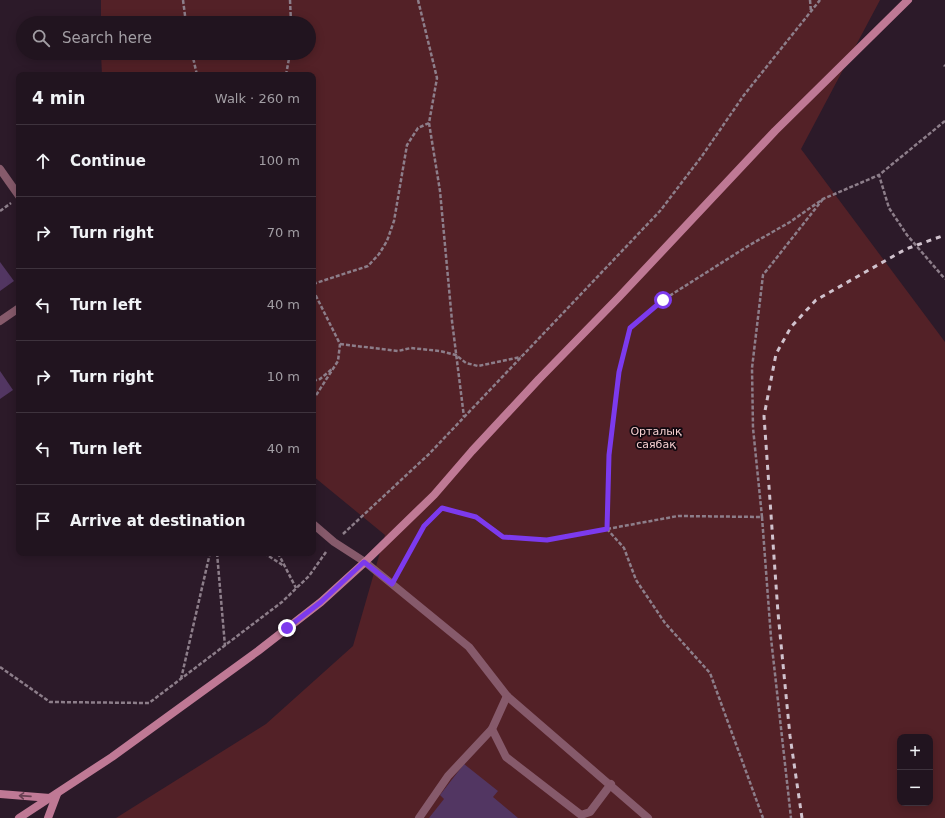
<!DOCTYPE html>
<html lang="en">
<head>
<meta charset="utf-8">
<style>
  body { margin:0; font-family:"DejaVu Sans",sans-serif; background:#291d28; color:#f1f3f6 }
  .controls { position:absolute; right:12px; bottom:12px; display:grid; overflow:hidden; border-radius:8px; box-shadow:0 2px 10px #0003 }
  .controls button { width:36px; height:36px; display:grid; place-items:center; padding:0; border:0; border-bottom:1px solid #3e333d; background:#21141f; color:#f1f3f6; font:20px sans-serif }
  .stop { position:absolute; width:12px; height:12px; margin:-9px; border:3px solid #7c3aed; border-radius:50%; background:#fff }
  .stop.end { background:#7c3aed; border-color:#fff; box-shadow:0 1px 4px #0008 }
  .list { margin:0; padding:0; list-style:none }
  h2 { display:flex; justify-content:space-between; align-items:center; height:52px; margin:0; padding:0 16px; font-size:17px }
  h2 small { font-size:13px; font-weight:400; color:#a29ea4 }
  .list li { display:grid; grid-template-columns:26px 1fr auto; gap:12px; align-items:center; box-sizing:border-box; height:72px; padding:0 16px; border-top:1px solid #3e333d }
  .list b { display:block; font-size:15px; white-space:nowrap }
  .list em { font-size:13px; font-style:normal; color:#a29ea4 }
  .icon { flex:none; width:22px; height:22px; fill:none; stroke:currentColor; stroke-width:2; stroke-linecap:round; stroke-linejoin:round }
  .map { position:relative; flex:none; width:945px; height:818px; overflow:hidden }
  .search { position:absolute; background:#21141f; box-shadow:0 2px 10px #0003; left:16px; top:16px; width:300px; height:44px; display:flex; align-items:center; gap:10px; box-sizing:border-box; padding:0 14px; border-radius:22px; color:#a29ea4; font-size:15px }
  .panel { position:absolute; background:#21141f; box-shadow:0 2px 10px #0003; left:16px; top:72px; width:300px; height:484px; border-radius:8px }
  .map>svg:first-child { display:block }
</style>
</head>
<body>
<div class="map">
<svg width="945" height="818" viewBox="0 0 945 818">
  <rect width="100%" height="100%" fill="#2c1a29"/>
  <path fill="#532127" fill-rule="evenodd" d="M101,0h779l-79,149 144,193v476h-829l150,-94 87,-78 32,-111 -72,-59v-401h-211l-1,-22h208v-30h-208zM900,737h30v66h-30z"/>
  <g fill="#523662">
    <polygon points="0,262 14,281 0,291"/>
    <polygon points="0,371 13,390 0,399"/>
    <polygon points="464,764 498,791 493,797 518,818 429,818 444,799 440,795"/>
  </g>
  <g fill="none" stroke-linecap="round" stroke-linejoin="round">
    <g stroke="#8d7e8a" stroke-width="2.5" stroke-dasharray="4 2" stroke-linecap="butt">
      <polyline points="183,0 186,23"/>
      <polyline points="290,0 291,23"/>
      <polyline points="418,0 437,78 429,123 440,191 452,321 464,417"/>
      <polyline points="810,0 811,12"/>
      <polyline points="192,53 197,75"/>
      <polyline points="944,65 945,66"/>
      <polyline points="286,75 290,53"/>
      <polyline points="945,121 879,175 889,208 907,235 945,279"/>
      <polyline points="823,199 763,275 752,368 753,428 762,517 678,516 607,529 609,455 619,372 630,329 663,300 748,246 790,222 823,199 879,175"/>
      <polyline points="0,211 11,203"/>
      <polyline points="313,284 368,266 379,254 387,241 394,221 407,145 418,128 429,123"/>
      <polyline points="313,290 340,344 338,361 313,400"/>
      <polyline points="340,344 398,351 411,348 440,351 456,355 466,363 478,366 521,357"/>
      <polyline points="313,381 320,379 332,369"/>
      <polyline points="762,517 771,638 791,818"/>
      <polyline points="343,534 429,454 660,211 702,156 744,95 820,0"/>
      <polyline points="217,553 225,646"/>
      <polyline points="264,553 284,566"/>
      <polyline points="278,553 296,588"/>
      <polyline points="398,573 424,526 442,509 477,517 503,537 547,540 607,529 624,548 636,580 665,623 710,673 763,818"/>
      <polyline points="0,667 50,702 149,703 282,602 309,576 326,552"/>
      <polyline points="181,679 210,553"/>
    </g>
    <g stroke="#865a6b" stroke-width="8">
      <polyline points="0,169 19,196"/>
      <polyline points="0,321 19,308"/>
      <polyline points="313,524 334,542 365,562 392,584 469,647 507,696 648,818"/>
      <polyline points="507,696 492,729 506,757 581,815 590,812 611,784"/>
      <polyline points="419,818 448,776 492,729"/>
    </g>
    <g stroke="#bf7995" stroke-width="8">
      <polyline points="0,794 50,798"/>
      <polyline points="19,818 112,757 258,651 321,602 365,562 434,495 472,451 539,379 619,297 775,131 908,0"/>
      <polyline points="48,818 57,794"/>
    </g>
    <polyline stroke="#d0c2cd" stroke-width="3" stroke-dasharray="5 5" stroke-linecap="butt" points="802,818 790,736 778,613 764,416 776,354 791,327 816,300 906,249 945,235"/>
  </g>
  <defs><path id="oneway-shaft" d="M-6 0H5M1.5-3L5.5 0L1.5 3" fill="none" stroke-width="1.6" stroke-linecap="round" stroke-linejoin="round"/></defs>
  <use stroke="#684052" href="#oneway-shaft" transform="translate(25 796) rotate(-176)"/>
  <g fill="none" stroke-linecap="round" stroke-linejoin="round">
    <polyline stroke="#7c3aed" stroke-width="5" points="287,628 321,602 364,562 392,584 424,526 442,508 476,517 503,537 547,540 607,529 609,455 619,372 630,328 663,300"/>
  </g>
  <g text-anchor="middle" stroke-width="3.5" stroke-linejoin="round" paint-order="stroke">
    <g font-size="11" fill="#f5cecf" stroke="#10080f">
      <text x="656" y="435">Орталық<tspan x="656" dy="13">саябақ</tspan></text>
    </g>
  </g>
</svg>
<div class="controls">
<button>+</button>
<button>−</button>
</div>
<div class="stop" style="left:663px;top:300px"></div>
<div class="stop end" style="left:287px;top:628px"></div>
<div class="search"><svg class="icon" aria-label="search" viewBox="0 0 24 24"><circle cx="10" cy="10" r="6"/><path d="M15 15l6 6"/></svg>Search here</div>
<section class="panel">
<h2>4 min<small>Walk · 260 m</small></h2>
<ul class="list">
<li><svg class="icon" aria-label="ahead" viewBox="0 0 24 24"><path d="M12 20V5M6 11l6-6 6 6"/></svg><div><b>Continue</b></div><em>100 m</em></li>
<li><svg class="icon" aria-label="right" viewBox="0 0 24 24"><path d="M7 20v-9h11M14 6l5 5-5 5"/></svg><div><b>Turn right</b></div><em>70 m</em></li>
<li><svg class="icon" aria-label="left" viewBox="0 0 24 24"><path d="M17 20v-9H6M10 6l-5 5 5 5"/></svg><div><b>Turn left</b></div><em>40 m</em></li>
<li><svg class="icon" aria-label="right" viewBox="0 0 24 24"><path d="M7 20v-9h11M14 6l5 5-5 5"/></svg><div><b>Turn right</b></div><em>10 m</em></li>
<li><svg class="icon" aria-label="left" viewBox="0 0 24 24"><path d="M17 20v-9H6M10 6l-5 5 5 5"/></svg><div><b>Turn left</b></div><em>40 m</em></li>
<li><svg class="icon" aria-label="arrive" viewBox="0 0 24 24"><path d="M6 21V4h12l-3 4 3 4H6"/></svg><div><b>Arrive at destination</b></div></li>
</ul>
</section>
</div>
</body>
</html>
